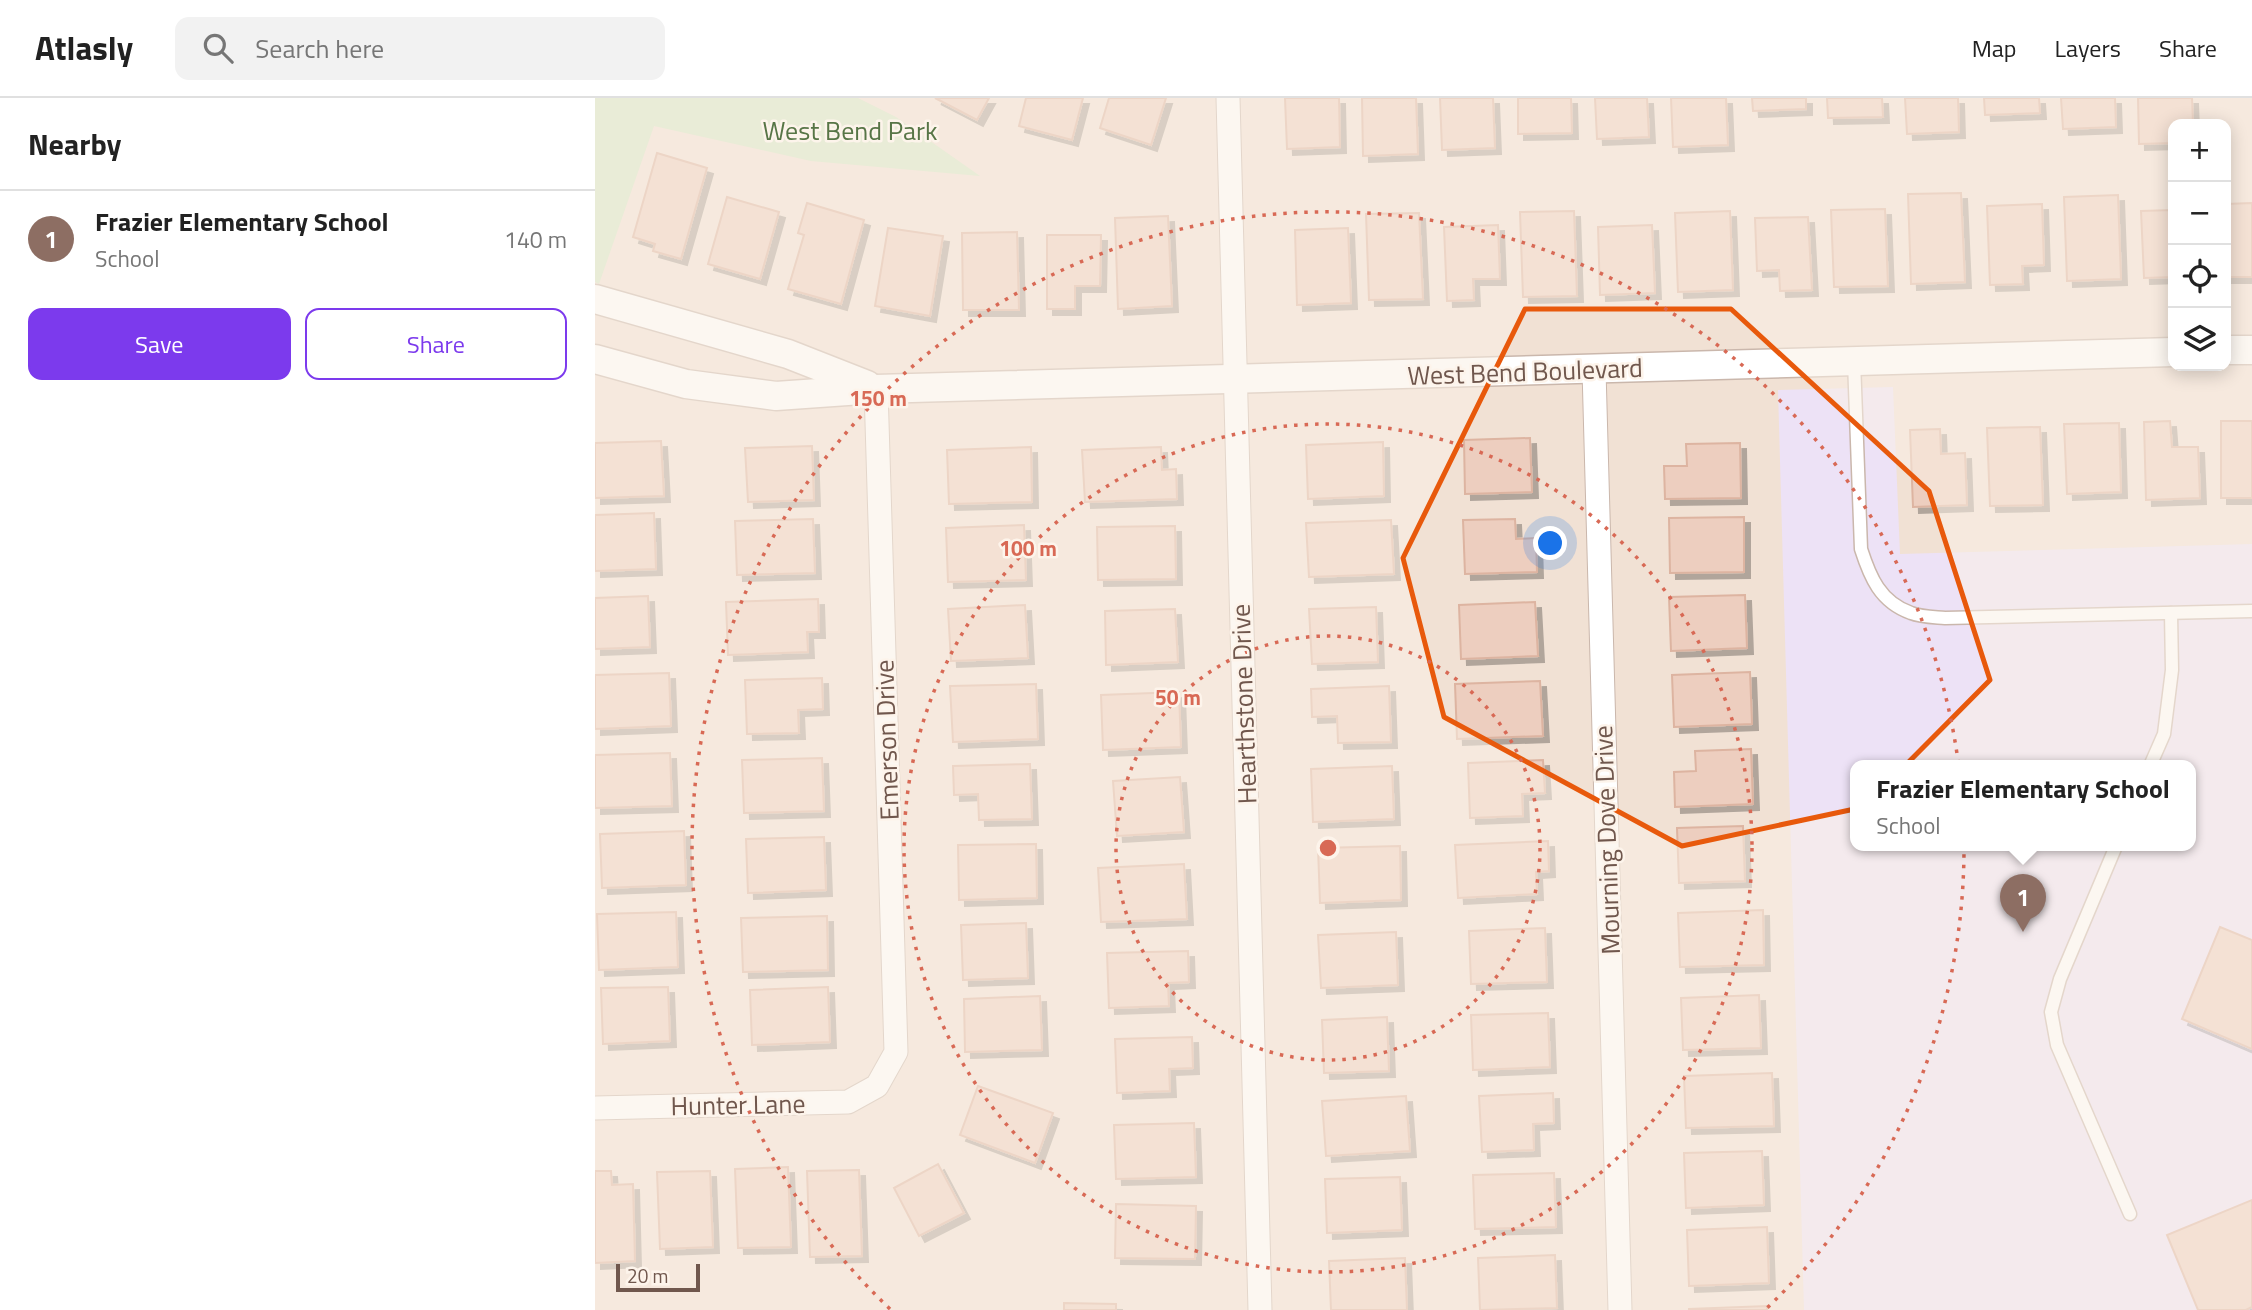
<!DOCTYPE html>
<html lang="en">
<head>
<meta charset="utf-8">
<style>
  body { margin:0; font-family:"Titillium Web",sans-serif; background:#f2f2f2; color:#222 }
  .controls { position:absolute; right:21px; top:21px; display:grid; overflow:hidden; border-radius:14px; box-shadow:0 4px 18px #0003 }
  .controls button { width:63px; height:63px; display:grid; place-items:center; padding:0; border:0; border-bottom:2px solid #e0e0e0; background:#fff; color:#222; font:35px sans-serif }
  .scale { position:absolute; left:21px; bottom:18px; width:84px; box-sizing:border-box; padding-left:7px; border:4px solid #70574d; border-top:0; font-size:19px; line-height:24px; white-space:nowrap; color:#70574d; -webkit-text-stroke:5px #fdf4eb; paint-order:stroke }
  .you { position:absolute; left:956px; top:446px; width:24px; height:24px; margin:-18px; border:5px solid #fff; border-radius:50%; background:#1a73e8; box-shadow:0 0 0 10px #1a73e833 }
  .badge { display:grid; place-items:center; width:46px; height:46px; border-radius:50%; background:#7c3aed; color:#fff; font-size:23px; font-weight:700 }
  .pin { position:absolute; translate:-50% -58px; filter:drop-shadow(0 2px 4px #0008) }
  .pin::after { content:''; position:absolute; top:37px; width:24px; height:21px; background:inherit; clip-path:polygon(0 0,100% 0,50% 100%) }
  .popup { position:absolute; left:1255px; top:662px; width:346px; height:91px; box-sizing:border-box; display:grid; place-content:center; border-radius:14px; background:#fff; filter:drop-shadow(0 2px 5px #0005); font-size:23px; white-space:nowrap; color:#767676 }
  .popup b { font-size:26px; color:#222 }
  .popup::after { content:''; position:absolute; left:50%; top:100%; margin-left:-14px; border:14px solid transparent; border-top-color:#fff }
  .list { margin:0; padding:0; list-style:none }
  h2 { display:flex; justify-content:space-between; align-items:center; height:91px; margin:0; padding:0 28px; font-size:30px }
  h2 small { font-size:23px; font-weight:400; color:#767676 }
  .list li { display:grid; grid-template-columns:46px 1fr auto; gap:21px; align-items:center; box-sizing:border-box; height:98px; padding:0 28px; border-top:2px solid #e0e0e0 }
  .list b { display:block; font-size:26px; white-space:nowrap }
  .list p { margin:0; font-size:23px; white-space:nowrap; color:#767676 }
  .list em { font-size:23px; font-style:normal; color:#767676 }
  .actions { display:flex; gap:14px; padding:21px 28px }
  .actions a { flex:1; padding:16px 0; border:2px solid #7c3aed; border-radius:14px; text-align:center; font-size:24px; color:#7c3aed }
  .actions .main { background:#7c3aed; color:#fff }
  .icon { flex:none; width:38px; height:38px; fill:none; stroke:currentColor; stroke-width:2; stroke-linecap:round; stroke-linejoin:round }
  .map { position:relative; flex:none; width:1657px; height:1212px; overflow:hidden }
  header { display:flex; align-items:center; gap:42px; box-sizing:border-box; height:98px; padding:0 35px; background:#fff; border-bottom:2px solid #e0e0e0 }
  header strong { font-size:33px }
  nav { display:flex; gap:38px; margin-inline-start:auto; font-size:24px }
  .search { width:490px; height:63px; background:#f2f2f2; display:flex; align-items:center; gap:18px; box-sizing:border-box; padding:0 24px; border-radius:14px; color:#767676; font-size:26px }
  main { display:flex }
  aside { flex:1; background:#fff }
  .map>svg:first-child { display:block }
</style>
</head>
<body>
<header>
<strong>Atlasly</strong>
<div class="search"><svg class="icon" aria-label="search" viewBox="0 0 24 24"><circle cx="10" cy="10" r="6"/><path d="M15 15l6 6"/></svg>Search here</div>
<nav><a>Map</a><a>Layers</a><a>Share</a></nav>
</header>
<main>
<aside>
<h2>Nearby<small></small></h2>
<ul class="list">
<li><span class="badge" style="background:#8d6e63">1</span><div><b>Frazier Elementary School</b><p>School</p></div><em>140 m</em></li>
</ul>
<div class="actions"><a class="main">Save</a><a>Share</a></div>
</aside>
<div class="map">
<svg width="1657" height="1212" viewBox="0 0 1657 1212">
  <defs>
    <filter id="shadow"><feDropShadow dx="6" dy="6" stdDeviation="0" flood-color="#0004"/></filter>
  </defs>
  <rect width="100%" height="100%" fill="#faf0e5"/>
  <path fill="#f1e1d4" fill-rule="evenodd" d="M0,0h1657v1212h-1657zM1578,26h53v242h-53zM1260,668h336v80h-336z"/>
  <path fill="#ede2f6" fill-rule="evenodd" d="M1298,289l7,167 352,-10v766h-448l-26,-920zM1260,668h336v80h-336z"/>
  <polygon fill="#d5e6c5" points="0,0 263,0 301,19 385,78 216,63 59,28 4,186 0,184"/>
  <g fill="#edcebf" stroke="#ddb4a1" stroke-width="2" filter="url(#shadow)">
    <polygon points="340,0 394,0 382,22"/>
    <polygon points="431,0 488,0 477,42 424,28"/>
    <polygon points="514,0 571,0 556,47 505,30"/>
    <polygon points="690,0 744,0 745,49 692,51"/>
    <polygon points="767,0 821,0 823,56 768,58"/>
    <polygon points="845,0 898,0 900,50 847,52"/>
    <polygon points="923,0 976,0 977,35 923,36"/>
    <polygon points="1000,0 1052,0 1054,39 1002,41"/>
    <polygon points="1076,0 1131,0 1133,47 1078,49"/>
    <polygon points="1157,0 1211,0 1211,11 1158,13"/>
    <polygon points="1232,0 1287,0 1288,19 1233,20"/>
    <polygon points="1310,0 1363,0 1364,34 1312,36"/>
    <polygon points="1389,0 1444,0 1445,15 1390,17"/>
    <polygon points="1466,0 1520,0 1521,29 1468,31"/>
    <polygon points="1543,0 1597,0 1598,26 1578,26 1578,45 1544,46"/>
    <polygon points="62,55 112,70 86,161 58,153 60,146 38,139"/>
    <polygon points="1366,95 1370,184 1316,186 1313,96"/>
    <polygon points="1523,97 1526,181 1472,183 1469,99"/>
    <polygon points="132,99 184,114 165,181 113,166"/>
    <polygon points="212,105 269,122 246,206 193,191 209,137 203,135"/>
    <polygon points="1657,105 1657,179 1631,179 1631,106"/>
    <polygon points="1447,106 1449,167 1427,168 1428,186 1395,187 1392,108"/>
    <polygon points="1290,111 1293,188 1239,189 1236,112"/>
    <polygon points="1578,112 1578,179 1549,180 1546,113"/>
    <polygon points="979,113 982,198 928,199 925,114"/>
    <polygon points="1135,113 1138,192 1083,194 1080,115"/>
    <polygon points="824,115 828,201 774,202 771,116"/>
    <polygon points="573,118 577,208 523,211 520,120"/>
    <polygon points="1213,119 1217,192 1185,193 1184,172 1162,173 1160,120"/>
    <polygon points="903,127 905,181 878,181 879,202 852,203 849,129"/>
    <polygon points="1057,127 1060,195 1005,197 1003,129"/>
    <polygon points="293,130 348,138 335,218 280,208"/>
    <polygon points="753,130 756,205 702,207 700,132"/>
    <polygon points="422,134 424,212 368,212 367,135"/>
    <polygon points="452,137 506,137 505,188 480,188 480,211 452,211"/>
    <polygon points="1575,323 1577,349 1603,349 1605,400 1551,402 1549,324"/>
    <rect x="1626" y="323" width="31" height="77"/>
    <polygon points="1524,325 1526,394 1472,396 1469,326"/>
    <polygon points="1445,329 1448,407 1395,408 1392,330"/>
    <polygon points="1345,331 1346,356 1370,355 1372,407 1318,409 1315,332"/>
    <polygon points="935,340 937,394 870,396 869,342"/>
    <polygon points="66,343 69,398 0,400 0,345"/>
    <polygon points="788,344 789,398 713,401 711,347"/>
    <polygon points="1145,345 1146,400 1070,401 1069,368 1092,368 1091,346"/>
    <polygon points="217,348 219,402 153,404 150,350"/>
    <polygon points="436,349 437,404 354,406 352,352"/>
    <polygon points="566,349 567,372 581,371 582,401 490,404 487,352"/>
    <polygon points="59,415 61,471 0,473 0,417"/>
    <polygon points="1149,419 1149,474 1075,475 1074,420"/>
    <polygon points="218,421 220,475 142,477 140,423"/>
    <polygon points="920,421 921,441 941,440 942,474 870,476 868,422"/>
    <polygon points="796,422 799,476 714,479 711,425"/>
    <polygon points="429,427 431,482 353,484 351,430"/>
    <polygon points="580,428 581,481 503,482 502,429"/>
    <polygon points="1150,497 1152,550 1076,553 1074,499"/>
    <polygon points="53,498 55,549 0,551 0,500"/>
    <polygon points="223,501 224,534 212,534 213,554 133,557 131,504"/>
    <polygon points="940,504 943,558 866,561 864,507"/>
    <polygon points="430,507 433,560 356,563 353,511"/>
    <polygon points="781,509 783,564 717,566 714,511"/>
    <polygon points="580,511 583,564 511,567 510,513"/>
    <polygon points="1155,574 1157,626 1079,629 1077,577"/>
    <polygon points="74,575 76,628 0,631 0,577"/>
    <polygon points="227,580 228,611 203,612 204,635 152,636 150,582"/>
    <polygon points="945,583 948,638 862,641 860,586"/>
    <polygon points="441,586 443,641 358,644 355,588"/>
    <polygon points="794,588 796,644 743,645 742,618 717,619 716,591"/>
    <polygon points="584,594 586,649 508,652 506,597"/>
    <polygon points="1156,651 1158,706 1080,709 1079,674 1101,673 1100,653"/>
    <polygon points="75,655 77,708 0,710 0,657"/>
    <polygon points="227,660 229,713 149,715 147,662"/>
    <polygon points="948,662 950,695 927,696 928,718 875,720 873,665"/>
    <polygon points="435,666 437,721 384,722 383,696 359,697 358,668"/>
    <polygon points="797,668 799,721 718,724 716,671"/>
    <polygon points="585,679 589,734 522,738 518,683"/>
    <polygon points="1148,728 1150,783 1084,785 1082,730"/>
    <polygon points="89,733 91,787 7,790 5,736"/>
    <polygon points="229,739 231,792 153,795 151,741"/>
    <polygon points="953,743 954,773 941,774 942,796 863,800 860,747"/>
    <polygon points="441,746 442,800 364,802 363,747"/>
    <polygon points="805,748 806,802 725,805 723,750"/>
    <polygon points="589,766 592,821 506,824 503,770"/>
    <polygon points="1168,812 1169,867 1085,869 1083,815"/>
    <polygon points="81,814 83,869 4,872 2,816"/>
    <polygon points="232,818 233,872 148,874 146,820"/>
    <polygon points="431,825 433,880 368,882 366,827"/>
    <polygon points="1625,829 1657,842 1657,951 1587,921"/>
    <polygon points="950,830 952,884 876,886 874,833"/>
    <polygon points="801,834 803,887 726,890 723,837"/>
    <polygon points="593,853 594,884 573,885 574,908 514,910 512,855"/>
    <polygon points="73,889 75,943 8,946 6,890"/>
    <polygon points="233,889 235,944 157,947 155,892"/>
    <polygon points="1164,897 1166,950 1088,952 1086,900"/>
    <polygon points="445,898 447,952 370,954 369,901"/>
    <polygon points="953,915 955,969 878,972 876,917"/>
    <polygon points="792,919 794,973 729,975 727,922"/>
    <polygon points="597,939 598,970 574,971 575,993 522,995 520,941"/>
    <polygon points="1177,975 1179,1028 1091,1030 1089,978"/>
    <polygon points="383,988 458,1015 440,1065 365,1037"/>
    <polygon points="958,995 959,1025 938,1026 939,1052 887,1054 884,998"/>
    <polygon points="811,998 815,1053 731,1058 727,1003"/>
    <polygon points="599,1025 601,1079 521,1081 519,1027"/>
    <polygon points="1167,1053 1169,1107 1091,1110 1089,1055"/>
    <polygon points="343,1066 369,1115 324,1138 299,1090"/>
    <polygon points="193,1069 196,1149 143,1150 140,1071"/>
    <polygon points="264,1072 267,1158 215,1159 212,1073"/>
    <polygon points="0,1073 16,1073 17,1087 38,1086 40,1163 0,1165"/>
    <polygon points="115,1073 118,1149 65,1151 62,1074"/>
    <polygon points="959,1075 961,1129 880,1131 878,1077"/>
    <polygon points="805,1079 807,1132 732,1135 730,1081"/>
    <polygon points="1657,1102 1657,1209 1651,1212 1603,1212 1572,1137"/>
    <polygon points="521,1106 601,1108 600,1161 520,1160"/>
    <polygon points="1172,1129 1174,1185 1094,1188 1092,1132"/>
    <polygon points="960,1157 962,1210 885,1212 883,1160"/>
    <polygon points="810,1160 812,1212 736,1212 734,1163"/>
    <polygon points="469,1205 521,1206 521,1212 469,1212"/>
    <polygon points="1172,1208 1172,1212 1094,1212 1094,1211"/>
  </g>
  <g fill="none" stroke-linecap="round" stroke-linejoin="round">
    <g stroke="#cab7ac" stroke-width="15">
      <g id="service">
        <path d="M1259,263l7,188c9,28 19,53 50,64 10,4 23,4 34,5l307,-7"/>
        <polyline points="1555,668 1569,636 1577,572 1576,515"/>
        <polyline points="1521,748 1465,881 1456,914 1462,947 1535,1116"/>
      </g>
    </g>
    <g stroke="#cab7ac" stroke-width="25">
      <g id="minor">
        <polyline points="633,0 665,1212"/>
        <polyline points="999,272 1025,1212"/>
        <polyline points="0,1010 253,1004 282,988 301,954 281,291"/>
      </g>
    </g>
    <g stroke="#cab7ac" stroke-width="31">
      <g id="tertiary">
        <polyline points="0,201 193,256 272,287"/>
        <polyline points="1631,252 1657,252"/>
        <polyline points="0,261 91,286 181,298 281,291 1578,254"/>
      </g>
    </g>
    <use href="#service" stroke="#fff" stroke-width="12"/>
    <use href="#minor" stroke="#fff" stroke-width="23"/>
    <use href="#tertiary" stroke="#fff" stroke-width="28"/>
  </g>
  <path d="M0 0H1657V1212H0ZM930,211h206l198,182 61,189 -126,127 -182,39 -238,-129 -41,-159z" fill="#faf0e5" fill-opacity=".55" fill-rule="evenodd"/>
  <path fill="none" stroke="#e8590c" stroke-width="5" stroke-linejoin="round" d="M930,211h206l198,182 61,189 -126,127 -182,39 -238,-129 -41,-159z"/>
  <g fill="none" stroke="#d86955" stroke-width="3.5" stroke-dasharray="3.5 7">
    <circle cx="733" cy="750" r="212"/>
    <circle cx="733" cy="750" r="424"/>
    <path d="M295 1211A636 636 0 1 1 1171 1211"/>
  </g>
  <g text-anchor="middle" stroke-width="5" stroke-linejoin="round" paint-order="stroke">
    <g font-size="26" fill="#577546" stroke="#fdf4eb">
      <text x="255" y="42">West Bend Park</text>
    </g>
    <g font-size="26" fill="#70574d" stroke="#fdf4eb">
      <text transform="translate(930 274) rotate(-2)" y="9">West Bend Boulevard</text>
      <text transform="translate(649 606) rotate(-92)" y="9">Hearthstone Drive</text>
      <text transform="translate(292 642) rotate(-92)" y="9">Emerson Drive</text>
      <text transform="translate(1012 742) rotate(-92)" y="9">Mourning Dove Drive</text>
      <text transform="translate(143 1007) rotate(-1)" y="9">Hunter Lane</text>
    </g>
  </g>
  <circle cx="733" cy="750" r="10" fill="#d86955" stroke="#fdf4eb" stroke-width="3.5"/>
  <g font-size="21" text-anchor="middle" font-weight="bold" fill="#d86955" stroke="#fdf4eb" stroke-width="5" stroke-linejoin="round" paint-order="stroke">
    <text x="283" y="308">150 m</text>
    <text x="433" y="458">100 m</text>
    <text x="583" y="607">50 m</text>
  </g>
</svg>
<div class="controls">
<button>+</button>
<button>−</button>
<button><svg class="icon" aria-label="locate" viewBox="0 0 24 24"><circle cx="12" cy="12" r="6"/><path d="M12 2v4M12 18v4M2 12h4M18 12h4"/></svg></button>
<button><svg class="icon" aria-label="layers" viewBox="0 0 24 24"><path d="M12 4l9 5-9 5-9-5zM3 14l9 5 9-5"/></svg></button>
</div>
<div class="scale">20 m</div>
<div class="you"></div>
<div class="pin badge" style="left:1428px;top:834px;background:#8d6e63">1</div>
<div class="popup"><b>Frazier Elementary School</b>School</div>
</div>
</main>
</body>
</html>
